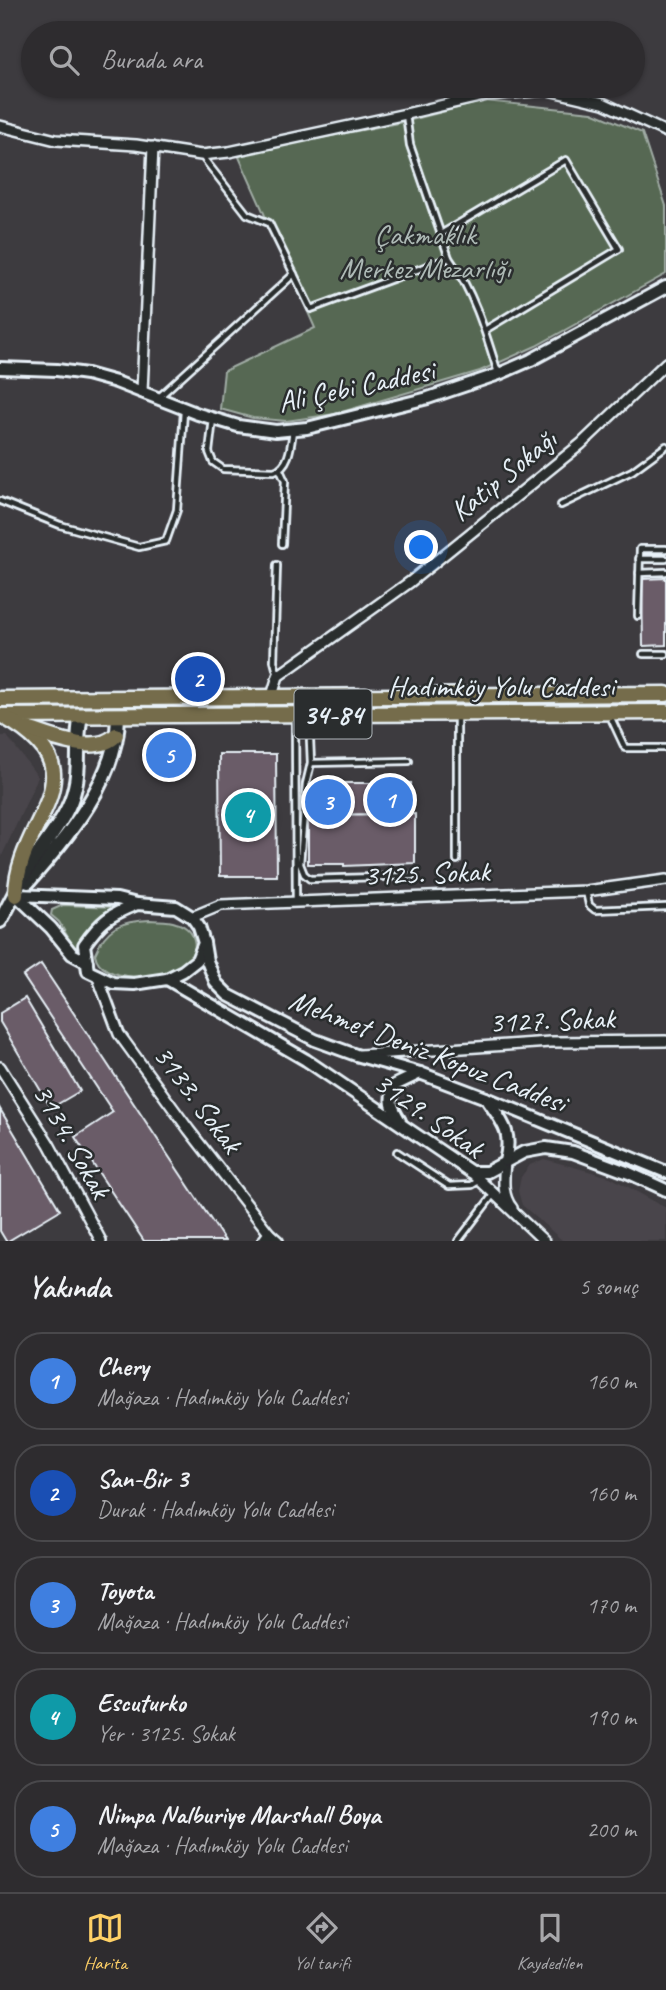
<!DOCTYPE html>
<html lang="tr">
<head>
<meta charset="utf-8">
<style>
  body { margin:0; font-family:Caveat,sans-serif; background:#363437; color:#f1f3f6 }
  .you { position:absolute; left:422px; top:548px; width:24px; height:24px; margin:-18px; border:5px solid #fff; border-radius:50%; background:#1a73e8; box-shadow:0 0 0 10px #1a73e833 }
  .badge { display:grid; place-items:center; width:46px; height:46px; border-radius:50%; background:#ffd166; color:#fff; font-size:23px; font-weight:700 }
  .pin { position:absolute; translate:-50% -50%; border:4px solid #fff; box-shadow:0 2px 7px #0006 }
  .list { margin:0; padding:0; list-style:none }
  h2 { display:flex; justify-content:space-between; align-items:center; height:91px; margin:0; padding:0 28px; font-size:30px }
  h2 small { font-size:23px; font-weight:400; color:#a7a7aa }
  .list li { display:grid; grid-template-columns:46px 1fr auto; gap:21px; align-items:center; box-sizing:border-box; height:98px; margin:0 14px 14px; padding:0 14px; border:2px solid #49484b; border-radius:28px }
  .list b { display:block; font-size:26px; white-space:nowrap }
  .list p { margin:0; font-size:23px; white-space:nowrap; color:#a7a7aa }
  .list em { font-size:23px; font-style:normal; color:#a7a7aa }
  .icon { flex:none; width:38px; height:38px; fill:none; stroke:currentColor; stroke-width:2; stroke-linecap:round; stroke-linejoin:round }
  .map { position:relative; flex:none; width:666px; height:1241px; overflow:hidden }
  .search { position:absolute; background:#2e2c2f; box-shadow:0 2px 5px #0004; left:21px; right:21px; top:21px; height:77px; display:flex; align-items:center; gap:18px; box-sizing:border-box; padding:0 24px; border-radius:38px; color:#a7a7aa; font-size:26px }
  .sheet { height:651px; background:#2e2c2f }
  nav { display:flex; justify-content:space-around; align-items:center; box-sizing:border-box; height:98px; border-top:2px solid #49484b; background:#2e2c2f; font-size:19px; color:#a7a7aa }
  nav a { display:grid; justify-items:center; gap:4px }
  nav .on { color:#ffd166 }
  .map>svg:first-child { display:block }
</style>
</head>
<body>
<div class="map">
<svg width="666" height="1241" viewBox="0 0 666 1241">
  <rect width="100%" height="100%" fill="#3d3b3f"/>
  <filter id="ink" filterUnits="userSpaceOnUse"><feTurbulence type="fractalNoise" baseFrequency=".0143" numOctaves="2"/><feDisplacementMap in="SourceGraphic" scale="14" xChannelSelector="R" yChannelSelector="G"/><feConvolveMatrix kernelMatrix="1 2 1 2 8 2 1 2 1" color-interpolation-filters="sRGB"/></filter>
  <g filter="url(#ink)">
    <g fill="#4a454b">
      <polygon points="0,736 7,736 38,777 0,860"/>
      <polygon points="544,1159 610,1177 666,1208 666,1241 563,1241 522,1205 518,1191 521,1177 530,1165"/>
    </g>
    <g fill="#576852" stroke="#a0aca5" stroke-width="2">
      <polygon points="485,101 592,112 642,133 666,206 666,274 536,346 480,371 335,414 286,421 253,418 220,409 224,371 315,328 239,157 248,152 403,122"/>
      <path d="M63,905l52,2c-17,12 -30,25 -39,44l-17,-29 -8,-7 1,-5z"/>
      <path d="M150,920c8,1 18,0 26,3 23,6 25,33 5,45 -20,11 -81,16 -86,-14 11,-27 26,-33 55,-34z"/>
    </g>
    <g fill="#6a5c67" stroke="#e8f1f8" stroke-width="2">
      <polygon points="666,578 666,645 643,646 642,579"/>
      <polygon points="181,751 182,763 157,764 156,752"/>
      <polygon points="219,754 276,754 277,876 220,876"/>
      <polygon points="316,783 411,783 411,814 308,815 308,806 316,806"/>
      <polygon points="415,814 415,863 344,866 344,864 308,864 308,815"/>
      <polygon points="41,964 225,1241 144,1241 75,1137 113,1112 23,976"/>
      <polygon points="25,998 80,1091 51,1108 0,1022 0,1013"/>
      <polygon points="0,1109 60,1210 8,1241 6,1241 0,1231"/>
    </g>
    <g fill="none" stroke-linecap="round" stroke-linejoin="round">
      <g stroke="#e8f1f8" stroke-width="10">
        <g id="service">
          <path d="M406,114l4,31 39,113c25,34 37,76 49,115"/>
          <polyline points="201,155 247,214 269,223 311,309 449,258"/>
          <polyline points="441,234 566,160 619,249 485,330"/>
          <polyline points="158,398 294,274"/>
          <path d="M213,419l-4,33 4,10 10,7 51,2c16,-4 17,-27 19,-41"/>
          <polyline points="280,470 285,481 282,544"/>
          <polyline points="0,501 60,525 139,547 166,541 177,510 184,411"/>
          <polyline points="561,505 632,471 666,446"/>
          <polyline points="639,559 666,559"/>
          <polyline points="277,565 274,661 278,676"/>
          <polyline points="639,573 666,572"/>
          <polyline points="638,616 640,549 666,549"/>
          <polyline points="643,654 666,654"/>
          <polyline points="610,716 625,748 666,748"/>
          <polyline points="315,717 310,740 311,763 306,784 300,864 304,874 310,879 412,876"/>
          <polyline points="457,717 457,860"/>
          <polyline points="295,718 296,902"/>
          <polyline points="311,763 409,761"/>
          <polyline points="586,891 589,905 595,910 666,907"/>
          <polyline points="397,1152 449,1186 472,1185 480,1180"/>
          <polyline points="458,1241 493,1195"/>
        </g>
      </g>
      <g stroke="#e8f1f8" stroke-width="14">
        <g id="minor">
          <polyline points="0,126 56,140 136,145 201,155 229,152 406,114 487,95 548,90 603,103 666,132"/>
          <polyline points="142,391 153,147"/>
          <polyline points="272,696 278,676 410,582 581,444 666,363"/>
          <polyline points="192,917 221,905 586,891 666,880"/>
          <polyline points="97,975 119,1034 189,1130 269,1233 278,1241"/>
          <polyline points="360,1055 550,1042 666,1041"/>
          <polyline points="0,1067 49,1144 101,1241"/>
          <path d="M505,1161c-1,15 -4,34 7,47"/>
          <polyline points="471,1172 544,1241"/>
          <polyline points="263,1241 269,1233"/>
        </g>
      </g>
      <g stroke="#e8f1f8" stroke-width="16">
        <g id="tertiary">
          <polyline points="0,368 57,370 87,374 116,382 198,414 238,426 276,431 307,428 428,398 499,374 531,360 666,287"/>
          <polyline points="16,895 117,899 137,904"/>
          <polyline points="16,895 51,928 72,954 87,962"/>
          <path d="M137,904l39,3 16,10 7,10 5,16 -7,17 -14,11 -16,8 -33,5 -21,-1 -25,-12 -4,-26c17,-24 25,-30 53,-41z"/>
          <polyline points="204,943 207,961 216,983 228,995 315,1040 356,1055 420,1073 486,1098 666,1172"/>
          <polyline points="167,979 306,1060 471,1172 487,1172 524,1152 546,1148 573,1152 629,1173 666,1190"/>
          <path d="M486,1098c16,24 27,33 19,63"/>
          <path d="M400,1121c-8,-13 -12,-21 -5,-36l25,-12"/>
        </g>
      </g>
      <g stroke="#e8f1f8" stroke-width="18">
        <g id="secondary">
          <path d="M28,882c39,-45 90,-104 90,-166"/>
          <path d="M0,921c11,-19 20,-40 32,-58 15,-24 37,-47 43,-76 6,-23 0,-47 6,-71"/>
        </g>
      </g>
      <g stroke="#e8f1f8" stroke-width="19">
        <g id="primary">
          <polyline points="0,699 666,694"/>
          <polyline points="0,716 666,712"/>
          <path d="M4,717c103,57 12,102 12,178"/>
          <path d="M28,729c23,8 69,27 88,6"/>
        </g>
      </g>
      <use href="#service" stroke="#2a2d2e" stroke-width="4.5"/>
      <use href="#minor" stroke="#2a2d2e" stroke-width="9"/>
      <use href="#tertiary" stroke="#2a2d2e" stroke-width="10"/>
      <use href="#secondary" stroke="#2a2d2e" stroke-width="12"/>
      <use href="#primary" stroke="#746c4b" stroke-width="14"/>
    </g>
  </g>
  <g text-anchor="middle" stroke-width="5" stroke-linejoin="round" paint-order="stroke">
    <rect fill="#2a2d2e" stroke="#afb6bb" stroke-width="2" x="294.5" y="689.5" width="77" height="49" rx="5"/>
    <g font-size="28" font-weight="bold" fill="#e8f1f8">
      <text x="333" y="724">34-84</text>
    </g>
    <g font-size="30" fill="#aebab6" stroke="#2a2d2e">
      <text x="425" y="244">Çakmaklık<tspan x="425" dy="34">Merkez Mezarlığı</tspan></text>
    </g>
    <g font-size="30" fill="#e8f1f8" stroke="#2a2d2e">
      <text transform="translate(356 386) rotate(-12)" y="10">Ali Çebi Caddesi</text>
      <text transform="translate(503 475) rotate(-39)" y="10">Katip Sokağı</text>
      <text x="501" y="696">Hadımköy Yolu Caddesi</text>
      <text transform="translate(427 873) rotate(-2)" y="10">3125. Sokak</text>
      <text transform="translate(552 1020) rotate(-2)" y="10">3127. Sokak</text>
      <text transform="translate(428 1051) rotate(21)" y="10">Mehmet Deniz Kopuz Caddesi</text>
      <text transform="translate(198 1099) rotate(53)" y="10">3133. Sokak</text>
      <text transform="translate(429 1115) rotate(35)" y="10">3129. Sokak</text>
      <text transform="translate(72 1141) rotate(60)" y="10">3134. Sokak</text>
    </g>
  </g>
</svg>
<div class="you"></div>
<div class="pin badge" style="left:390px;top:800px;background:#3f7fe0">1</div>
<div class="pin badge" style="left:198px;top:679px;background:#1a4fb4">2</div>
<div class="pin badge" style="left:328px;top:802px;background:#3f7fe0">3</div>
<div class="pin badge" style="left:248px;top:815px;background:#0f9aa8">4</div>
<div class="pin badge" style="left:169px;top:755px;background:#3f7fe0">5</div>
<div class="search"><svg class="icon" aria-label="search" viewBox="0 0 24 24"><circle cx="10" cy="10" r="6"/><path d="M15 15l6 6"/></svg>Burada ara</div>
</div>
<section class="sheet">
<h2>Yakında<small>5 sonuç</small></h2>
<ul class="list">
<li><span class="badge" style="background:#3f7fe0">1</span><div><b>Chery</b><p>Mağaza · Hadımköy Yolu Caddesi</p></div><em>160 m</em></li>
<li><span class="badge" style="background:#1a4fb4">2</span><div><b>San-Bir 3</b><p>Durak · Hadımköy Yolu Caddesi</p></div><em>160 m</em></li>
<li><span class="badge" style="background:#3f7fe0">3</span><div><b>Toyota</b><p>Mağaza · Hadımköy Yolu Caddesi</p></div><em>170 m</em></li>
<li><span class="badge" style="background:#0f9aa8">4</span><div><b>Escuturko</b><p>Yer · 3125. Sokak</p></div><em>190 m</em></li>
<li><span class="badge" style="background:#3f7fe0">5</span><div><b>Nimpa Nalburiye Marshall Boya</b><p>Mağaza · Hadımköy Yolu Caddesi</p></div><em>200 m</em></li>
</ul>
</section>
<nav>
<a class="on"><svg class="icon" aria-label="map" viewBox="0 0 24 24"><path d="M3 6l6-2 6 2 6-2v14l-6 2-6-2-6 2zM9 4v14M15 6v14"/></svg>Harita</a>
<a><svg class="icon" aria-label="directions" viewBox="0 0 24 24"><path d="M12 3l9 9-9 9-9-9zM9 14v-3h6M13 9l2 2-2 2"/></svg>Yol tarifi</a>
<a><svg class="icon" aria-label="saved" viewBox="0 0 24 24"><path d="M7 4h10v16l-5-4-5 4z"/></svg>Kaydedilen</a>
</nav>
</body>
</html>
